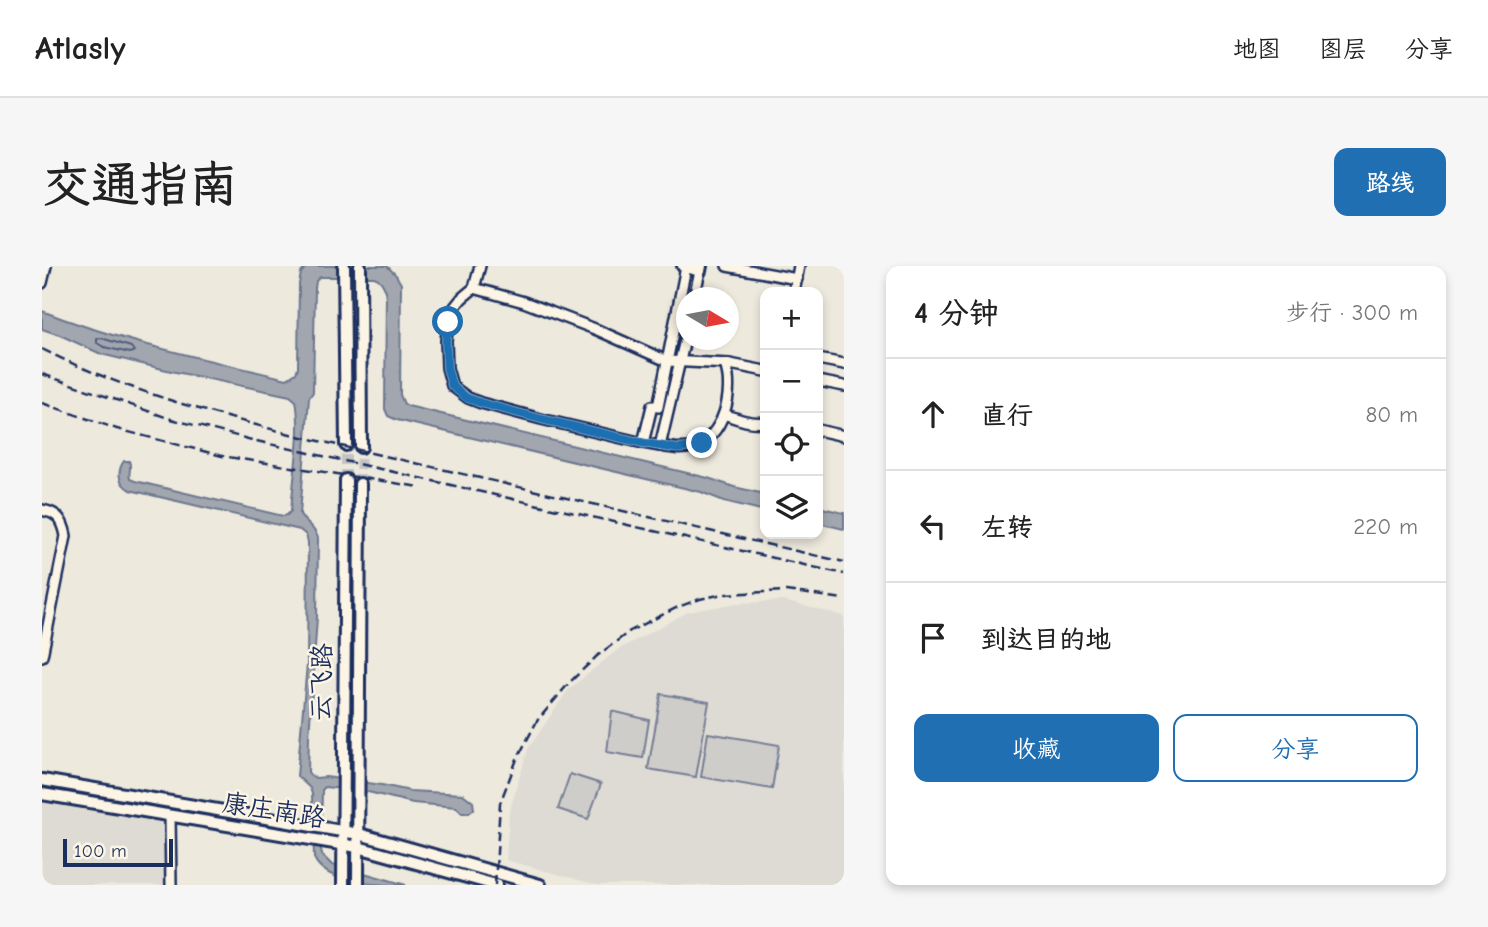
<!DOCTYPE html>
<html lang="zh">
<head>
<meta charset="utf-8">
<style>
  body { margin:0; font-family:"Comic Neue","LXGW WenKai TC",sans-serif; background:#f6f6f6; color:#222 }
  .controls { position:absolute; right:21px; top:21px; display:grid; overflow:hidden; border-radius:14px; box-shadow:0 4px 10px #0003 }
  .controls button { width:63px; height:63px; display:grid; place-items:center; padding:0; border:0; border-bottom:2px solid #e0e0e0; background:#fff; color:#222; font:35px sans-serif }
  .compass { position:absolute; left:634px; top:21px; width:63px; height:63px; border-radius:50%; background:#fff; box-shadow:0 4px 10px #0003; rotate:100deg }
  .scale { position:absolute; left:21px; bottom:18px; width:110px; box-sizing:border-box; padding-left:7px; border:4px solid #1b2f5e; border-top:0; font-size:19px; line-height:24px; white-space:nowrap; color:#1b2f5e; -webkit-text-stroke:5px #fcf5e5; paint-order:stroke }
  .stop { position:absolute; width:21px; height:21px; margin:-16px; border:5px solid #1f6fb2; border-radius:50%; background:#fff }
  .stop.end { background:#1f6fb2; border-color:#fff; box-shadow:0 2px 7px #0008 }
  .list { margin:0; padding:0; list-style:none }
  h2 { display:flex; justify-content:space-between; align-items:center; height:91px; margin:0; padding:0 28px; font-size:30px }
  h2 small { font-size:23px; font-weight:400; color:#767676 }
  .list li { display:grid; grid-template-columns:46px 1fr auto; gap:21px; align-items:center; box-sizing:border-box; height:112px; padding:0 28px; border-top:2px solid #e0e0e0 }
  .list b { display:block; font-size:26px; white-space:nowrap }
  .list em { font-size:23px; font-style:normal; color:#767676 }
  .actions { display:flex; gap:14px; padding:21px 28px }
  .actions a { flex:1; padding:16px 0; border:2px solid #1f6fb2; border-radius:14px; text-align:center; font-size:24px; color:#1f6fb2 }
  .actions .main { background:#1f6fb2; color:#fff }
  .icon { flex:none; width:38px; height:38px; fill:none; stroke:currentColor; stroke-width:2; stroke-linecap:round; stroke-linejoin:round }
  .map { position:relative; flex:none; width:802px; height:619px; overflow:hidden; border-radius:14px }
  header { display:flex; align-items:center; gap:42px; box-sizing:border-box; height:98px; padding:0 35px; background:#fff; border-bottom:2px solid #e0e0e0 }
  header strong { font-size:33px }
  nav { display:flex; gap:38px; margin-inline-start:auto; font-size:24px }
  .intro { display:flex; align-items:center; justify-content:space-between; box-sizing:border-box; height:168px; padding:0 42px }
  h1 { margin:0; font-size:49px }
  .button { padding:18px 32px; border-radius:14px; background:#1f6fb2; color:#fff; font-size:24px; font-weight:700 }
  main { display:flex; gap:42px; padding:0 42px }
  aside { flex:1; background:#fff; border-radius:14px; box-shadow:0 4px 10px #0003 }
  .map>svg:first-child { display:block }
</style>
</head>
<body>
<header>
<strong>Atlasly</strong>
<nav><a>地图</a><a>图层</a><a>分享</a></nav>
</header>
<div class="intro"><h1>交通指南</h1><a class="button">路线</a></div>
<main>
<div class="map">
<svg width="802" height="619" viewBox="0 0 802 619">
  <rect width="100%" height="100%" fill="#eee9dd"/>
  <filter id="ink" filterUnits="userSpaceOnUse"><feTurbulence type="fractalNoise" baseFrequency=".0143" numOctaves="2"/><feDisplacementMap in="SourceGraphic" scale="14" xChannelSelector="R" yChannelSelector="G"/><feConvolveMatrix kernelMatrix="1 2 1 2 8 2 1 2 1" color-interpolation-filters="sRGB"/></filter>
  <g filter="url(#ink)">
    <g fill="#dedbd4">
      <polygon points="741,335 802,350 802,619 555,619 464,594 467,547 486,483 526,424 575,384 646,346 695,337"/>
      <polygon points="0,535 39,543 132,556 132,619 0,619"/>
    </g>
    <g fill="#cfcdca" stroke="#757e94" stroke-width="2">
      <polygon points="619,428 667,436 654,511 606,503"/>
      <polygon points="570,445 607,454 601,492 565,486"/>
      <polygon points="666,467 737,479 730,523 659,511"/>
      <polygon points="528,508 559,518 546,553 516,543"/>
    </g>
    <g fill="#a2a7af" stroke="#6c778f" stroke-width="2">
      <path d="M265,0h80l9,9 5,9 -1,111 4,9 4,2 300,72 26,9 31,7v17l-41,-10 -23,-9 -304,-72 -9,-4 -3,-7 1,-118c-3,-6 -5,-12 -12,-14h-54l-4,4 -1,7 -2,104 -4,6 -9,116c5,11 13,10 18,24l-1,79 -8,120 -1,35 3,4 5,2 10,-1 56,8 28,6 53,3 10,8 1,7 -5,4h-7l-6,-6 -43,-4 -45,-11 -43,-5 -3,3 -1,59 1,6 10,10 15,3 59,17c-27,0 -80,0 -92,-27l-2,-64 -2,-6 -13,-12 10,-112 1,-122 -2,-7 -6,-5 -170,-40c-11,-6 -14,-18 -6,-29h5c3,6 -1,12 1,18l5,2 148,35 4,-1 4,-4c2,-32 11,-79 5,-110l-6,-5 -119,-25 -70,-17 -41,-19 -18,-6v-18c79,31 163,48 245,68l9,-6 2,-6 1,-83 2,-11z"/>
      <polygon points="776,241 802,247 802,263 776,257"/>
    </g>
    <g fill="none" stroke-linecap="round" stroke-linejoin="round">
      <polygon stroke="#515f7e" stroke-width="2" points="59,72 89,81 92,85 88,87 62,81 55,77 55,73"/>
      <g stroke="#c4c4c4" stroke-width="10" stroke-dasharray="10 5" stroke-linecap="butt">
        <polyline points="304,214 304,179"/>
        <polyline points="318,218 319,181"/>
      </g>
      <g stroke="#1b2f5e" stroke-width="14">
        <g id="minor">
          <polyline points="438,0 432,22 420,32 412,42 406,56 404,75 405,102 410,120 426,132 439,137 499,153 601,177"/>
          <polyline points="685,0 755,13"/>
          <polyline points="644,1 616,141 610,140 601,177 618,180 645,65"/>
          <polyline points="0,17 4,0"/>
          <polyline points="432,22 482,36 553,63 625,95 688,98 723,105"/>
          <polyline points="752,26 757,0"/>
          <polyline points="652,32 658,5"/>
          <polyline points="776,93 802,98"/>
          <polyline points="776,115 802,120"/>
          <path d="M682,148c14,5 26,10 41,8"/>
          <polyline points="776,164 802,170"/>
          <path d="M618,180c11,2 21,4 32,1 32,-9 43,-56 33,-83"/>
          <path d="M0,244c16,3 21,10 24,26l-24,120"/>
          <polyline points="128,550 129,619"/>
        </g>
      </g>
      <g stroke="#1b2f5e" stroke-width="16">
        <g id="major">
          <polyline points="302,0 304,179"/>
          <polyline points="318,0 319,181"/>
          <polyline points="641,0 658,5 659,0"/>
          <polyline points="0,514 317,568 498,619"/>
          <polyline points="0,528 316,581 454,619"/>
          <polyline points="301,619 304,214"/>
          <polyline points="316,619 318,218"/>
        </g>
      </g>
      <use href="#minor" stroke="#fcf5e5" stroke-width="9"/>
      <use href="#major" stroke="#fcf5e5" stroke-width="10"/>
      <g stroke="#1b2f5e" stroke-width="2.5" stroke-dasharray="10 5" stroke-linecap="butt">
        <path d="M0,83c81,41 168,64 256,87l546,126"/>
        <polyline points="0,108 129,153 210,174 802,308"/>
        <polyline points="0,137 75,163 180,190 378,221"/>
        <polyline points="453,619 458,537 475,493 495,455 527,417 555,390 588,365 636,341 658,333 681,328 744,325 802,333"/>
      </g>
    </g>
  </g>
  <g fill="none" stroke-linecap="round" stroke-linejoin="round" filter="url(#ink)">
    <polyline stroke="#1f6fb2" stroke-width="9" points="406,56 404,75 405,102 410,120 425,132 439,137 499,153 601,177 636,183 650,181 660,177"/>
  </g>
  <g text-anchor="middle" stroke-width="5" stroke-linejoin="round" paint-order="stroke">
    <g font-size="26" fill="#1b2f5e" stroke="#fcf5e5">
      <text transform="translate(279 416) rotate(-89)" y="9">云飞路</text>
      <text transform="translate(232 544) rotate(9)" y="9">康庄南路</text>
    </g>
  </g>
</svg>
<div class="controls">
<button>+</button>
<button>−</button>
<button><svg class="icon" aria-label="locate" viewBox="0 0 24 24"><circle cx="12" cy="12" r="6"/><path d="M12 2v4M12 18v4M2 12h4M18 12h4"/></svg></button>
<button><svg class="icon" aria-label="layers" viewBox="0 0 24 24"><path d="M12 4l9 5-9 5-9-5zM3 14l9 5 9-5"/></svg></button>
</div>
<svg class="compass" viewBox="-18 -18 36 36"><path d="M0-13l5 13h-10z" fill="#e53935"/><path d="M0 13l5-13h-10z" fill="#767676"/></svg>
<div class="scale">100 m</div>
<div class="stop" style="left:406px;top:56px"></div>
<div class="stop end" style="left:660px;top:177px"></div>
</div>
<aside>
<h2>4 分钟<small>步行 · 300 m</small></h2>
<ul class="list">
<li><svg class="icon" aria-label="ahead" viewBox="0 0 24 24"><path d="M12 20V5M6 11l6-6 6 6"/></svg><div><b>直行</b></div><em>80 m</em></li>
<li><svg class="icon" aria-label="left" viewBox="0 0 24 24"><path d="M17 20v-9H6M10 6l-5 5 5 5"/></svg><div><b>左转</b></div><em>220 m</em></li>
<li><svg class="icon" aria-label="arrive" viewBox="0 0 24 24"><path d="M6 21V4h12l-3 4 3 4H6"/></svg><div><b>到达目的地</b></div></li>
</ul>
<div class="actions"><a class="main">收藏</a><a>分享</a></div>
</aside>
</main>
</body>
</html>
